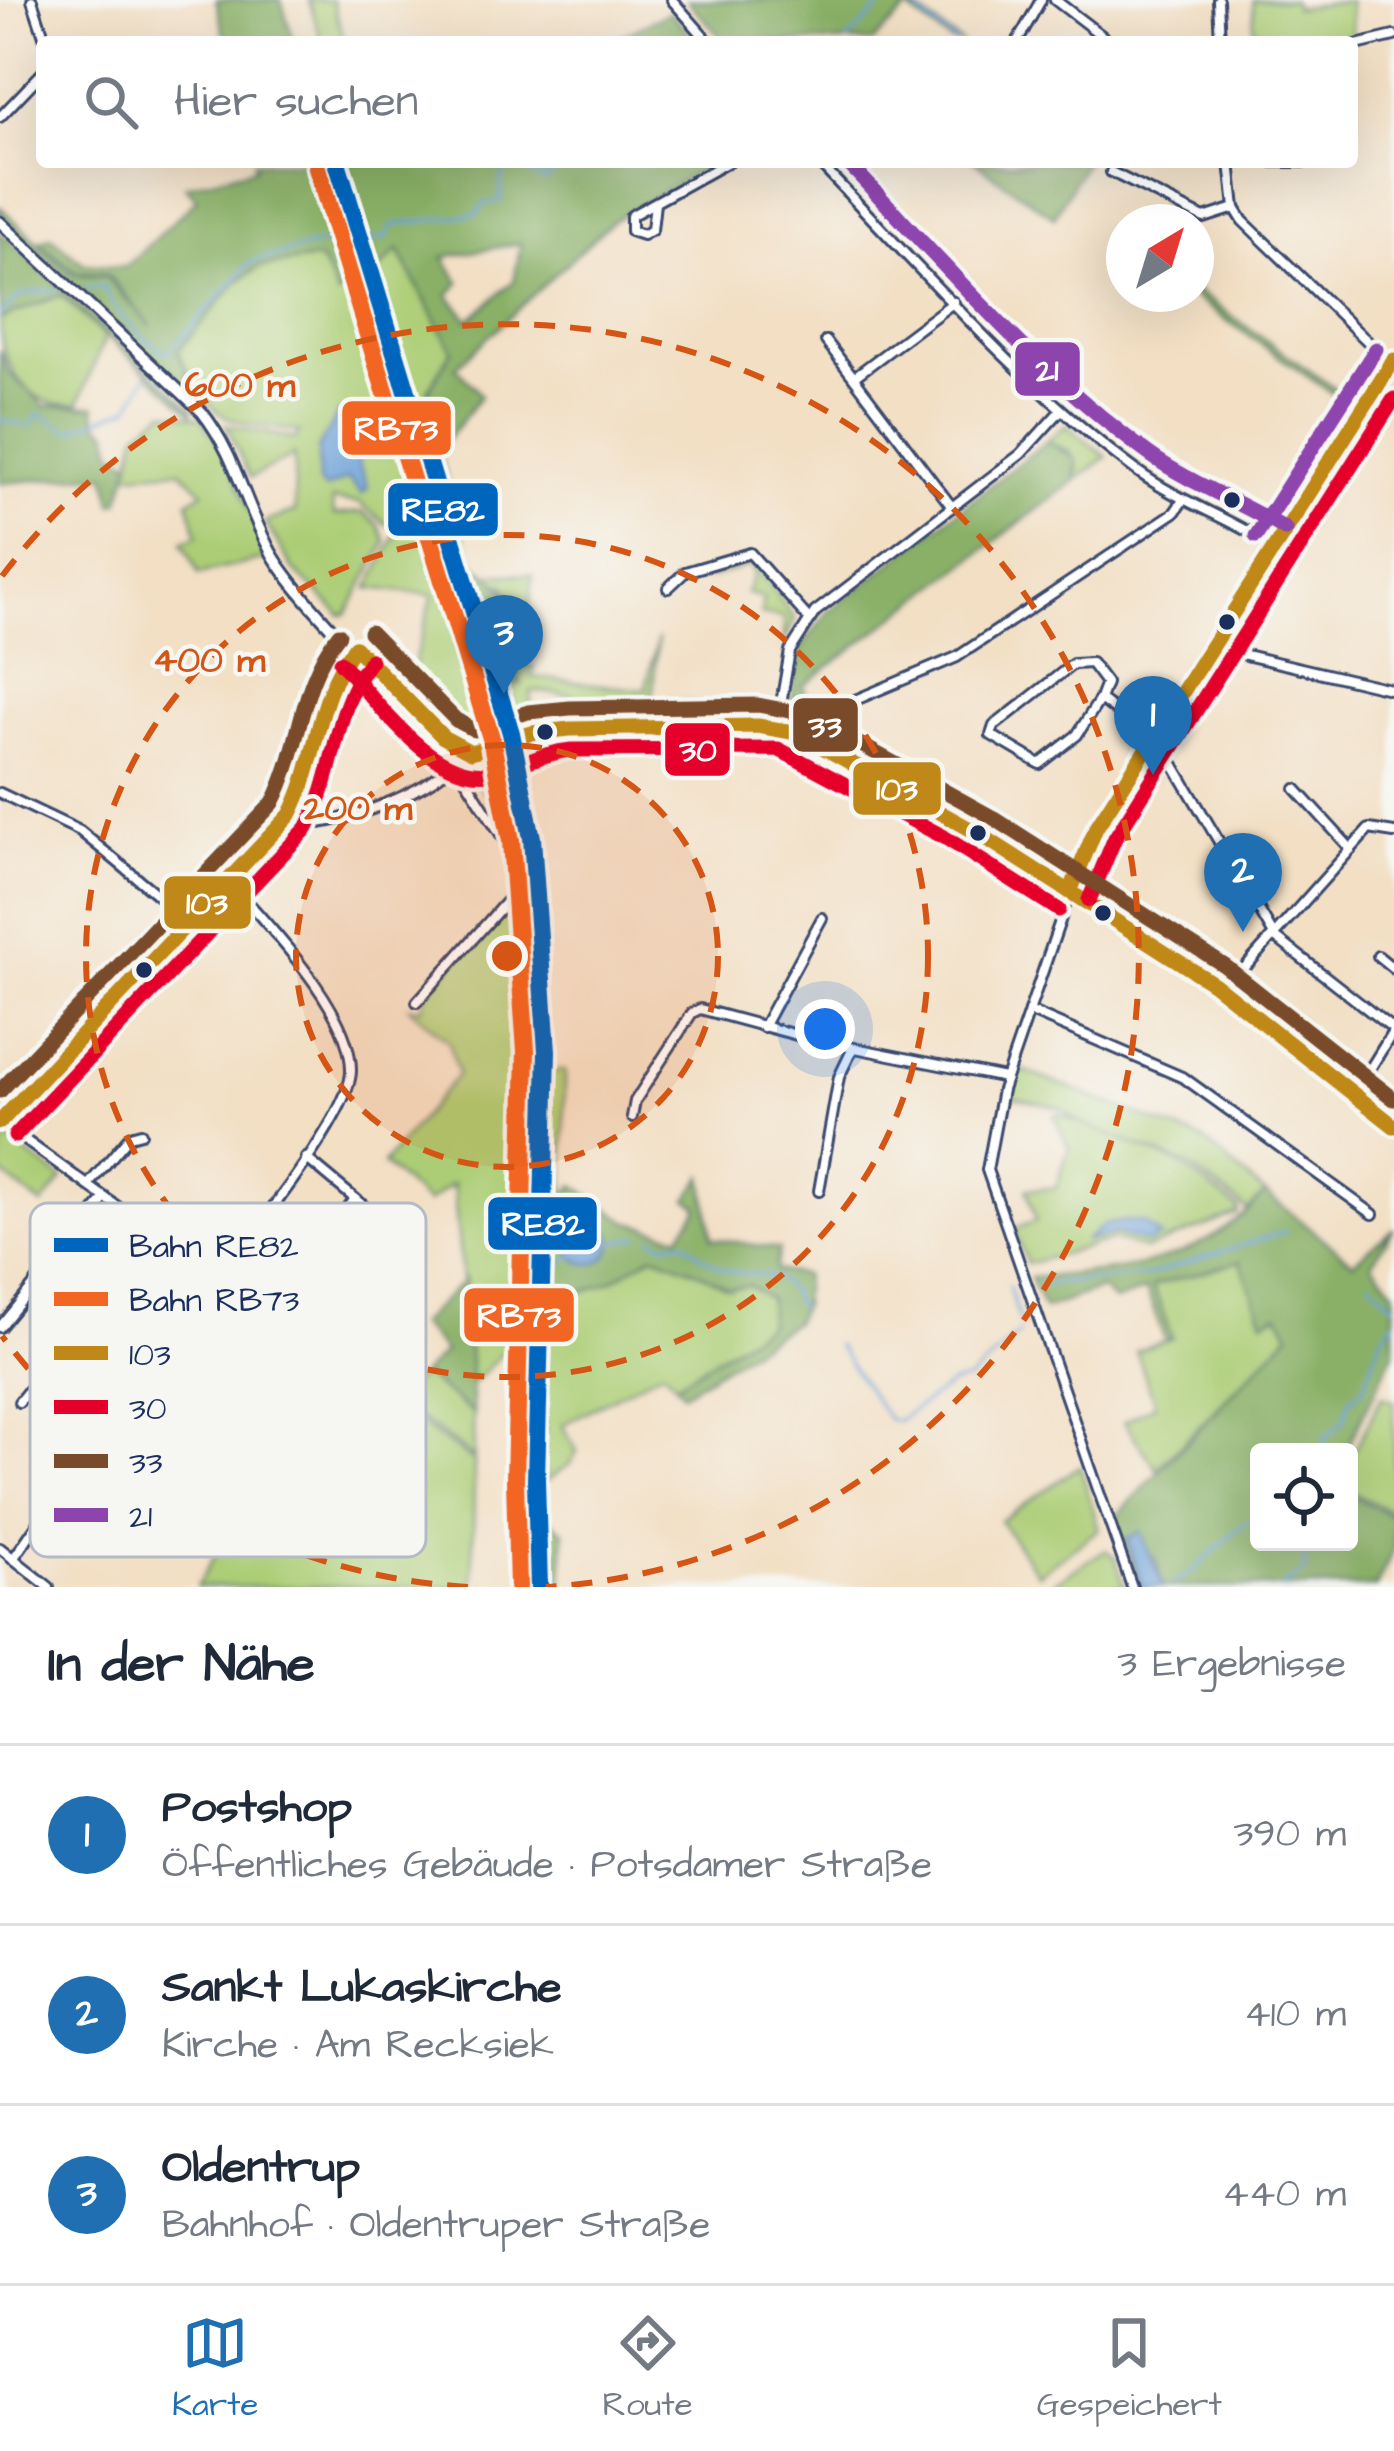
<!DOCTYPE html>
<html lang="de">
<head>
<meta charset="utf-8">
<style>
  body { margin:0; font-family:"Architects Daughter",sans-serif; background:#f6f6f7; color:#1f2937 }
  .controls { position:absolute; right:36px; bottom:36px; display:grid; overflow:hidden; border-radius:12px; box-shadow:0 12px 48px #0002 }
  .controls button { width:108px; height:108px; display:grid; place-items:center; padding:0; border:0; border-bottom:3px solid #e0e1e3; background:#fff; color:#1f2937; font:60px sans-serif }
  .compass { position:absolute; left:1106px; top:204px; width:108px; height:108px; border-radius:50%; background:#fff; box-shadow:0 12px 48px #0002; rotate:38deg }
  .you { position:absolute; left:825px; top:1029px; width:42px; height:42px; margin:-30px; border:9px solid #fff; border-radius:50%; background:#1a73e8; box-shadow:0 0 0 18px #1a73e833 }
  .badge { display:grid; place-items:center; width:78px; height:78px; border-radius:50%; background:#1f6fb2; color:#fff; font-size:39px; font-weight:700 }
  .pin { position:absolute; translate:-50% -99px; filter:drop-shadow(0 3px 6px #0008) }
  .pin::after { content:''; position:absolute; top:63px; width:42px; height:36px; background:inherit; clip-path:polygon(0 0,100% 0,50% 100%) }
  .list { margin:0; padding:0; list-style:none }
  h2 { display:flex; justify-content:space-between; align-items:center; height:156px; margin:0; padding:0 48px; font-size:51px }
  h2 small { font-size:39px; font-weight:400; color:#747a83 }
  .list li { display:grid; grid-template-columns:78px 1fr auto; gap:36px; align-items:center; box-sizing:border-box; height:180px; padding:0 48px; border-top:3px solid #e0e1e3 }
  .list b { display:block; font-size:45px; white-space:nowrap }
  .list p { margin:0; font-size:39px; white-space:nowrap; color:#747a83 }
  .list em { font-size:39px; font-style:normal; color:#747a83 }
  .icon { flex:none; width:66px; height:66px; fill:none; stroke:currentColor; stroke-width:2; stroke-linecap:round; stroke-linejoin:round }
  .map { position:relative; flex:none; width:1394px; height:1587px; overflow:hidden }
  .search { position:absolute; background:#fff; box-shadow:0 12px 48px #0002; left:36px; right:36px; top:36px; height:132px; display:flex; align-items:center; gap:30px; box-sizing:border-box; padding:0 42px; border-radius:12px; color:#747a83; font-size:45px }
  .sheet { height:696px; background:#fff }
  nav { display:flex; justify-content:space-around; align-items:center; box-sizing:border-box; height:168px; border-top:3px solid #e0e1e3; background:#fff; font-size:33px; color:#747a83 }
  nav a { display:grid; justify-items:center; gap:6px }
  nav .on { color:#1f6fb2 }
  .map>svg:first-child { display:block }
</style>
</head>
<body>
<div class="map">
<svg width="1394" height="1587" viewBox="0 0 1394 1587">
  <rect width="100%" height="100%" fill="#f6f6f2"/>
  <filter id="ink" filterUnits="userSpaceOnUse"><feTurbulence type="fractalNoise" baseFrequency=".00833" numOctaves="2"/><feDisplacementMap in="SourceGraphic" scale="24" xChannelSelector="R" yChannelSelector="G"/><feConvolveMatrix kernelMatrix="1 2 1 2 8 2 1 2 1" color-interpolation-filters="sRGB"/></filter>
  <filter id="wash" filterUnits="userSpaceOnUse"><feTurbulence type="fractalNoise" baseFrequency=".004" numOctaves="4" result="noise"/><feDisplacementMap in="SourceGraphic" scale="48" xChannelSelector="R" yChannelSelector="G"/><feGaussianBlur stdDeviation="2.7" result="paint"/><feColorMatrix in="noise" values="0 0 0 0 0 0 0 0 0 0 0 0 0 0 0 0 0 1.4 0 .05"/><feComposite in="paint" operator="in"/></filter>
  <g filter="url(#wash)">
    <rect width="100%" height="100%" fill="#f2dfc4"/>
    <g fill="#accd75" stroke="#647e6a" stroke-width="3" fill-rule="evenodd">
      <polygon points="309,0 332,0 345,42 322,42"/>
      <polygon points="1253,0 1293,0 1295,8 1349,1 1353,41 1254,42"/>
      <path d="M397,249l55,101 -24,40 13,15 -7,30 37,126 17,13 45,1 -10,89 11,3 -2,10 113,13 13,-52 -6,61 115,14 -18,8 -173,3 -3,-29 -41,-4 -2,17 34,-1 4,9 -32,2 -19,16 -9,-26h6l-15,-31 -120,-385 -1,-21zM479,573l26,13 6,11 -4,31 13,56z"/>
      <path d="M315,259l6,2 17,34 29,-14 137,452 -24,9 -22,-4 -51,-50 26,-93 -64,-7c39,-74 57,-111 32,-194l10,45 -5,49 -12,36 -6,1 -29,-22 -27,-3 2,15 28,-3 17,13 7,17 -39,72 -6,1 -47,-45 -29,-48 30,-10 -1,-57 -44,23 -24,-53 70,14 3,-7c-85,-15 -79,-4 -122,-81l61,-70 21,-14z"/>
      <path d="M61,295l44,43 -27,66c-52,5 -78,-39 -78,-85z"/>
      <polygon points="165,411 201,418 222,446 270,558 199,574 183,542 198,535 188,501 203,492 181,470 127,474 138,432"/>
      <polygon points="1066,425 1107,457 1075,481 1078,469 1070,452 1047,441"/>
      <polygon points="741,559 752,562 795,619 784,643 784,618 761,614 763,598 746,593 754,575 750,565 710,578 696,576"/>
      <polygon points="509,750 534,881 480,785 505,772 497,756 465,772 457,753 480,757"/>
      <polygon points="526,884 536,910 539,979 534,1587 529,1325 472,1384 453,1184 427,1203 383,1164 458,1074 449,1042 409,1007 422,1008 426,993"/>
      <polygon points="1017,1068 1203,1140 1265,1193 1249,1211 1188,1165 1086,1126 1060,1108 1008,1096"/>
      <polygon points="548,1071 565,1071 564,1198 554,1197 547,1343 564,1298 608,1283 653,1255 712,1276 723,1286 749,1285 769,1299 768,1324 676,1384 663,1370 562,1425 577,1451 570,1464 543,1483"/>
      <polygon points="1058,1114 1180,1164 1239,1209 1237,1214 1146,1249 1112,1240 1027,1264 1014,1229 1036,1221 1027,1189 1056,1188 1069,1148 1054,1116"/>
      <polygon points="2,1136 63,1179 42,1205 0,1172"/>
      <polygon points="1241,1260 1264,1320 1279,1314 1290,1333 1157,1469 1124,1422 1155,1404 1136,1351 1172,1338 1152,1286"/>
      <polygon points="422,1374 473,1414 474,1458 394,1400"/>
      <polygon points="361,1382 474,1462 473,1587 197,1587 235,1520"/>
      <polygon points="1382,1396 1394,1401 1394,1513 1349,1491 1349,1461"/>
      <polygon points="1080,1466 1099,1529 1038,1574 1000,1521"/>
      <polygon points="1105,1550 1115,1557 1125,1587 1047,1587"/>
    </g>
    <g fill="#89b066" stroke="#527062" stroke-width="3" fill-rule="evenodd">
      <polygon points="216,0 281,0 294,42 226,42"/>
      <polygon points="687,0 904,0 960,42 951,42 908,9 873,42 725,42"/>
      <polygon points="670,12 697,42 609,42"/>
      <polygon points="254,162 333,162 365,278 337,295 321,261 315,259 259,267 238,281 178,351 200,404 0,215 0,207 72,274 106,277 151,326 107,274 77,273 39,242 51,237 84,264 125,267 197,199 185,186 255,168"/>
      <path d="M346,162h371l-104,58 -157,147 25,28 -42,56 -5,-16 7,-30 -13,-14 24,-41 -54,-100 -20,21zM521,243l-7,38 -45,39 -21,-25 12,-12 -16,-26z"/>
      <polygon points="975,162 1085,162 1054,217"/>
      <polygon points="0,232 193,409 192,413 61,295 0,319"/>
      <polygon points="1196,291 1355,403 1353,408 1189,294"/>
      <polygon points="0,350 8,372 45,406 95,406 96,420 109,432 113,451 131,463 119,502 113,503 106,474 0,483"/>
      <polygon points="1047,441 1076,460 1075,481 803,686 814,714 802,706 790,708 801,648 827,613"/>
      <polygon points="477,573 488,574 512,597 507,628 521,684 511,683"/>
      <path d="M703,1176l9,62 67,11 -4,21 29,5 -2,32 -8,15 -111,71 -7,-9 92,-60 1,-25 -20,-14 -21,3c-21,-13 -50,-25 -75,-33l-45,28 -44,15 -17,48 7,-150 10,2 10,-13 53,36 52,15 20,-29 -11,-8z"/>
      <path d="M1265,1193l88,69 41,-34 -22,35 22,27v62l-49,100h-86v90h90v-47l45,22v31l-18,39h-213l-7,-28 -29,-20 16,48h-4l-24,-69 175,-185 -11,-19 -16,6 -23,-59 -87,25 19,52 -7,2 -19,-50 -32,11 -13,-12 -57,20 -14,-31c93,-8 169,-10 235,-85z"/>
      <polygon points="465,1279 473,1414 422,1374 444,1352 419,1324"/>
      <polygon points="542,1514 564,1532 562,1587 541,1587"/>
    </g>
    <g fill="#6ca0d8" stroke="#44689b" stroke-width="3">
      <polygon points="339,413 368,488 362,494 348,479 325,489 319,483 318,448"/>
      <circle cx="590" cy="1242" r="22"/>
      <polygon points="1124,1221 1143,1222 1160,1236 1148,1243 1116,1234 1084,1241 1104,1225"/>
      <polygon points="1141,1532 1163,1587 1143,1587 1127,1538"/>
    </g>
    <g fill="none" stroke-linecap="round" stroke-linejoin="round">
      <g stroke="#6ca0d8" stroke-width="3">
        <polyline points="902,0 956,42"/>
        <polyline points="847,42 887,0"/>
        <polyline points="521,167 543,181 572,162"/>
        <path d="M84,288l19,-1c10,22 37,52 64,65l4,-3"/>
        <polyline points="0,314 23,294 55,290"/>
        <polyline points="174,346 251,262 315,245 386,238 392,225 476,214 484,204 501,200 501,178 514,163"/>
        <polyline points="0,420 30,426 39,413 69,431 130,407 147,375"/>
        <path d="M651,1237l11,6 21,-2c12,10 26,22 42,28 37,13 51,-9 74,38"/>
        <polyline points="608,1243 639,1237"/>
        <polyline points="556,1264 576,1255"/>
        <polyline points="1370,1281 1394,1305"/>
        <polyline points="1040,1285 1146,1276 1287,1231"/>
        <polyline points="1009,1287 1021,1326"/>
        <polyline points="836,1344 888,1419 897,1421 952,1384 969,1380 1019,1334"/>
        <polyline points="1325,1452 1325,1438 1345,1420 1349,1400 1364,1387 1382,1336 1394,1322"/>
        <path d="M1174,1583c31,-16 51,-50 85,-68"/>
        <polyline points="1283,1587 1305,1571 1304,1551 1322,1542"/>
      </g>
    </g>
  </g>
  <g filter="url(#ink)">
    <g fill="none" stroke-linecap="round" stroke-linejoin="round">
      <g stroke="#3b496d" stroke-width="14">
        <g id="minor">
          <polyline points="32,0 46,42"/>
          <polyline points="672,0 709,42"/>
          <polyline points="1055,0 1110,42"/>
          <polyline points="1218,0 1220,42"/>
          <polyline points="1017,42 1041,0"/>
          <polyline points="1352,46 1394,36"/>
          <polyline points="0,117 42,73"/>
          <path d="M818,162c103,106 200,221 319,309 43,31 93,47 137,76"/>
          <polyline points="1230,162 1235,208 1243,221 1391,364"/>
          <polyline points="1272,162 1349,162"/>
          <polyline points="1111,172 1204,218 1235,208"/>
          <polyline points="655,203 652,230 643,235 631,231 631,216 634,214 728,162"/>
          <polyline points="826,341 952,507"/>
          <polyline points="854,377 954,302"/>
          <polyline points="668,588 685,572 750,553 809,619"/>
          <polyline points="333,633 335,666"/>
          <polyline points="1212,647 1394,690"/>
          <polyline points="1100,699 1077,735 1040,764 991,735 994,726 1073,664 1091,663 1106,683 1100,699 1162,745 1275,937 1394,1030"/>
          <polyline points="801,715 815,717 957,657 1175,512 1183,500"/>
          <polyline points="777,727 790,651 815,612 1021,454 1061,410"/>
          <polyline points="1296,789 1351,849"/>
          <polyline points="0,793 80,831 189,921"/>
          <path d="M290,815l14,9c38,1 123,-32 148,-60l9,8 67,105 -111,125"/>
          <polyline points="1070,892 1002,1090 987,1170 1132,1587"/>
          <polyline points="1378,956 1394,969"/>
          <polyline points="1224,991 1369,829 1394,833"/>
          <polyline points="1029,1011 1184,1078 1373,1214"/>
          <polyline points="763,1027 822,918"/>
          <polyline points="1354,1095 1394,1030"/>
          <polyline points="632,1117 635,1101 692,1013 700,1009 815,1040 1005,1078"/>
          <path d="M0,1122l290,-307c34,-53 18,-120 64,-167"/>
          <polyline points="0,1122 215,1277"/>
          <polyline points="88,1185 130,1136 141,1133"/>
          <polyline points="819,1191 839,1077 853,1048"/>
          <polyline points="37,1282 149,1364"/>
          <polyline points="253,1302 365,1382"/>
          <polyline points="268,1313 355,1199"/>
          <polyline points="0,1327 105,1198"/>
          <polyline points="19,1402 85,1318"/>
          <polyline points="72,1474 149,1531 163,1529 277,1382 391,1252 395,1244 389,1227 306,1158"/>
          <polyline points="0,1548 49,1587"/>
          <path d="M13,1559c46,-65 89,-132 137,-196 40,-54 200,-236 201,-292 1,-61 -84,-146 -122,-190"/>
        </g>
      </g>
      <g stroke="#3b496d" stroke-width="15">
        <g id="tertiary">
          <path d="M0,222l202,190c34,43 43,93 69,140 26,47 139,160 183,194 32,15 51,-8 81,-13 44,-9 215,-14 255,-3l191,105 233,149 180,142"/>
          <polyline points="1070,892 1096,828 1394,360"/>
        </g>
      </g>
      <use href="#minor" stroke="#fff" stroke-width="8"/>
      <use href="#tertiary" stroke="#fff" stroke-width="9"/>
      <g stroke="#f6f6f2" stroke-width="24">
        <g id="bus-1">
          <polyline points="355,647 443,737 471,752 532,733 570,729 758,726 797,733 981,835 1214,984 1394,1126"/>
          <polyline points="1070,892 1096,828 1394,360"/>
          <path d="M0,1122l290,-307c29,-55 25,-119 65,-168"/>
        </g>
      </g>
      <g stroke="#f6f6f2" stroke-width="24">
        <g id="bus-2">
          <path d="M340,662c36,37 90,119 149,111 27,-4 51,-20 82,-23l207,-1 166,88 115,73"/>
          <polyline points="1089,900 1115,838 1394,399"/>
          <path d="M15,1136l292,-308c30,-54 25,-119 64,-168"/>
        </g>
      </g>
      <g stroke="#f6f6f2" stroke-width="24">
        <g id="bus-3">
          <polyline points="370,632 456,720 475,730 528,712 570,708 758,705 805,714 992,817 1225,966 1394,1099"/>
          <path d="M0,1091l273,-288c29,-56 25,-118 66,-169"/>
        </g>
      </g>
      <g stroke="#f6f6f2" stroke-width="24">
        <g id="bus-4">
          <path d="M847,162c96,101 189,210 302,292 42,30 92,48 136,75"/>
          <polyline points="1256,536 1376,349"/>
        </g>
      </g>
      <use href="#bus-1" stroke="#c08818" stroke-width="15"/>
      <use href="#bus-2" stroke="#e4002b" stroke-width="15"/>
      <use href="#bus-3" stroke="#7a4b2a" stroke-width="15"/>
      <use href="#bus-4" stroke="#8e44ad" stroke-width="15"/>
      <g stroke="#f6f6f2" stroke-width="27">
        <polyline id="rail-1" points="337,162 511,733 532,838 547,1051 536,1480 539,1587"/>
      </g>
      <g stroke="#f6f6f2" stroke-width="27">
        <polyline id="rail-2" points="317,168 491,738 511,841 526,1051 515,1480 518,1587"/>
      </g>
      <use href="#rail-1" stroke="#0065bd" stroke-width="18"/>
      <use href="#rail-2" stroke="#f26522" stroke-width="18"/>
    </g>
  </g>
  <circle cx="507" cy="956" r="211" fill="#d45514" fill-opacity=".12"/>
  <g fill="none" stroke="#d45514" stroke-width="6" stroke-dasharray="21 15">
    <circle cx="507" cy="956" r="211"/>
    <circle cx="507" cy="956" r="421"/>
    <path d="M468 1587A632 632 0 0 1 2 1336M2 576A632 632 0 1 1 546 1587"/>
  </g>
  <g fill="#1b2f5e" stroke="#f6f6f2" stroke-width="4.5">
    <circle cx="1232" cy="500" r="10"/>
    <circle cx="1227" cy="622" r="10"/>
    <circle cx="545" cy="732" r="10"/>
    <circle cx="978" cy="833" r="10"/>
    <circle cx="1103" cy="913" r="10"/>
    <circle cx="144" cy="970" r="10"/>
  </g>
  <rect x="30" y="1203" width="396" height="354" rx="18" fill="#f6f6f2" stroke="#b4bac6" stroke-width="3"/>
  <rect x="54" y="1238" width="54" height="14" fill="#0065bd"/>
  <rect x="54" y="1292" width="54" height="14" fill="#f26522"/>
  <rect x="54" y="1346" width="54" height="14" fill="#c08818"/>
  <rect x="54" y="1400" width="54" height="14" fill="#e4002b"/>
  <rect x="54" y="1454" width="54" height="14" fill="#7a4b2a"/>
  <rect x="54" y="1508" width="54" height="14" fill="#8e44ad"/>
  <g font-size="33" fill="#1b2f5e">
    <text x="129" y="1257">Bahn RE82</text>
    <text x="129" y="1311">Bahn RB73</text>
    <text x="129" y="1365">103</text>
    <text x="129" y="1419">30</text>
    <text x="129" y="1473">33</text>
    <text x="129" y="1527">21</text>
  </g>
  <circle cx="507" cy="956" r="18" fill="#d45514" stroke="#f6f6f2" stroke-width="6"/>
  <g font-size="36" text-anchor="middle" font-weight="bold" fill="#d45514" stroke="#f6f6f2" stroke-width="9" stroke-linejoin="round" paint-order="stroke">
    <text x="240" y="396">600 m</text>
    <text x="209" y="671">400 m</text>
    <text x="358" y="819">200 m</text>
  </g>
  <g stroke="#f6f6f2" stroke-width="4.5">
    <rect x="1013" y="340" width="69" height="58" rx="12" fill="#8e44ad"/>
    <rect x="340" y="399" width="113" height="58" rx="12" fill="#f26522"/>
    <rect x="386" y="481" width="114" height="57" rx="12" fill="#0065bd"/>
    <rect x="791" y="696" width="69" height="58" rx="12" fill="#7a4b2a"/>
    <rect x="663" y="721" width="69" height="57" rx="12" fill="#e4002b"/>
    <rect x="851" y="760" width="92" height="57" rx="12" fill="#c08818"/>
    <rect x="162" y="874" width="91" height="57" rx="12" fill="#c08818"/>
    <rect x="486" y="1195" width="113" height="57" rx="12" fill="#0065bd"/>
    <rect x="462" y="1286" width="114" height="58" rx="12" fill="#f26522"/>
  </g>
  <g font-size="33" text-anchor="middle" font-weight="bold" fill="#fff">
    <text x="1047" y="381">21</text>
    <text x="396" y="440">RB73</text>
    <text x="443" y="521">RE82</text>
    <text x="825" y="737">33</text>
    <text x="698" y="761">30</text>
    <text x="897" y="800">103</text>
    <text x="207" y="914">103</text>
    <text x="543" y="1235">RE82</text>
    <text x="519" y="1327">RB73</text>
  </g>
</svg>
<div class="controls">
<button><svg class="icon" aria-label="locate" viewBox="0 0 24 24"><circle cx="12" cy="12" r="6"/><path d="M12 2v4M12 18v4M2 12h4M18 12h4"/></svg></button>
</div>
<svg class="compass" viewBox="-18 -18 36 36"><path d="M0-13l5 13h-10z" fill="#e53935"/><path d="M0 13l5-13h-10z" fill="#747a83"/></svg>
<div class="you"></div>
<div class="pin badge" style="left:1153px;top:775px">1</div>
<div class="pin badge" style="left:1243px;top:932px">2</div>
<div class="pin badge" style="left:504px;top:694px">3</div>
<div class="search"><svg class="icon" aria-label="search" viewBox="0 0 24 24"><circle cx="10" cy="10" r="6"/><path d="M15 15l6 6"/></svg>Hier suchen</div>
</div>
<section class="sheet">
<h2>In der Nähe<small>3 Ergebnisse</small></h2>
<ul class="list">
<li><span class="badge">1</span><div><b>Postshop</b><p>Öffentliches Gebäude · Potsdamer Straße</p></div><em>390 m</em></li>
<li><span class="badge">2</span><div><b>Sankt Lukaskirche</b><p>Kirche · Am Recksiek</p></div><em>410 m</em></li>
<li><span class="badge">3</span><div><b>Oldentrup</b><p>Bahnhof · Oldentruper Straße</p></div><em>440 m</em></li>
</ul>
</section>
<nav>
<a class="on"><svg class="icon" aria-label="map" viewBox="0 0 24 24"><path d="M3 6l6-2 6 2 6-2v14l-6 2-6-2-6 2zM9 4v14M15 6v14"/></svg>Karte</a>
<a><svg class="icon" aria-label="directions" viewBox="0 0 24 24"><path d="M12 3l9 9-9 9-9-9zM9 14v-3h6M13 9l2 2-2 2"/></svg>Route</a>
<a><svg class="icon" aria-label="saved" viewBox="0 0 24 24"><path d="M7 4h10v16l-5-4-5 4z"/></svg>Gespeichert</a>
</nav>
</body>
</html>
